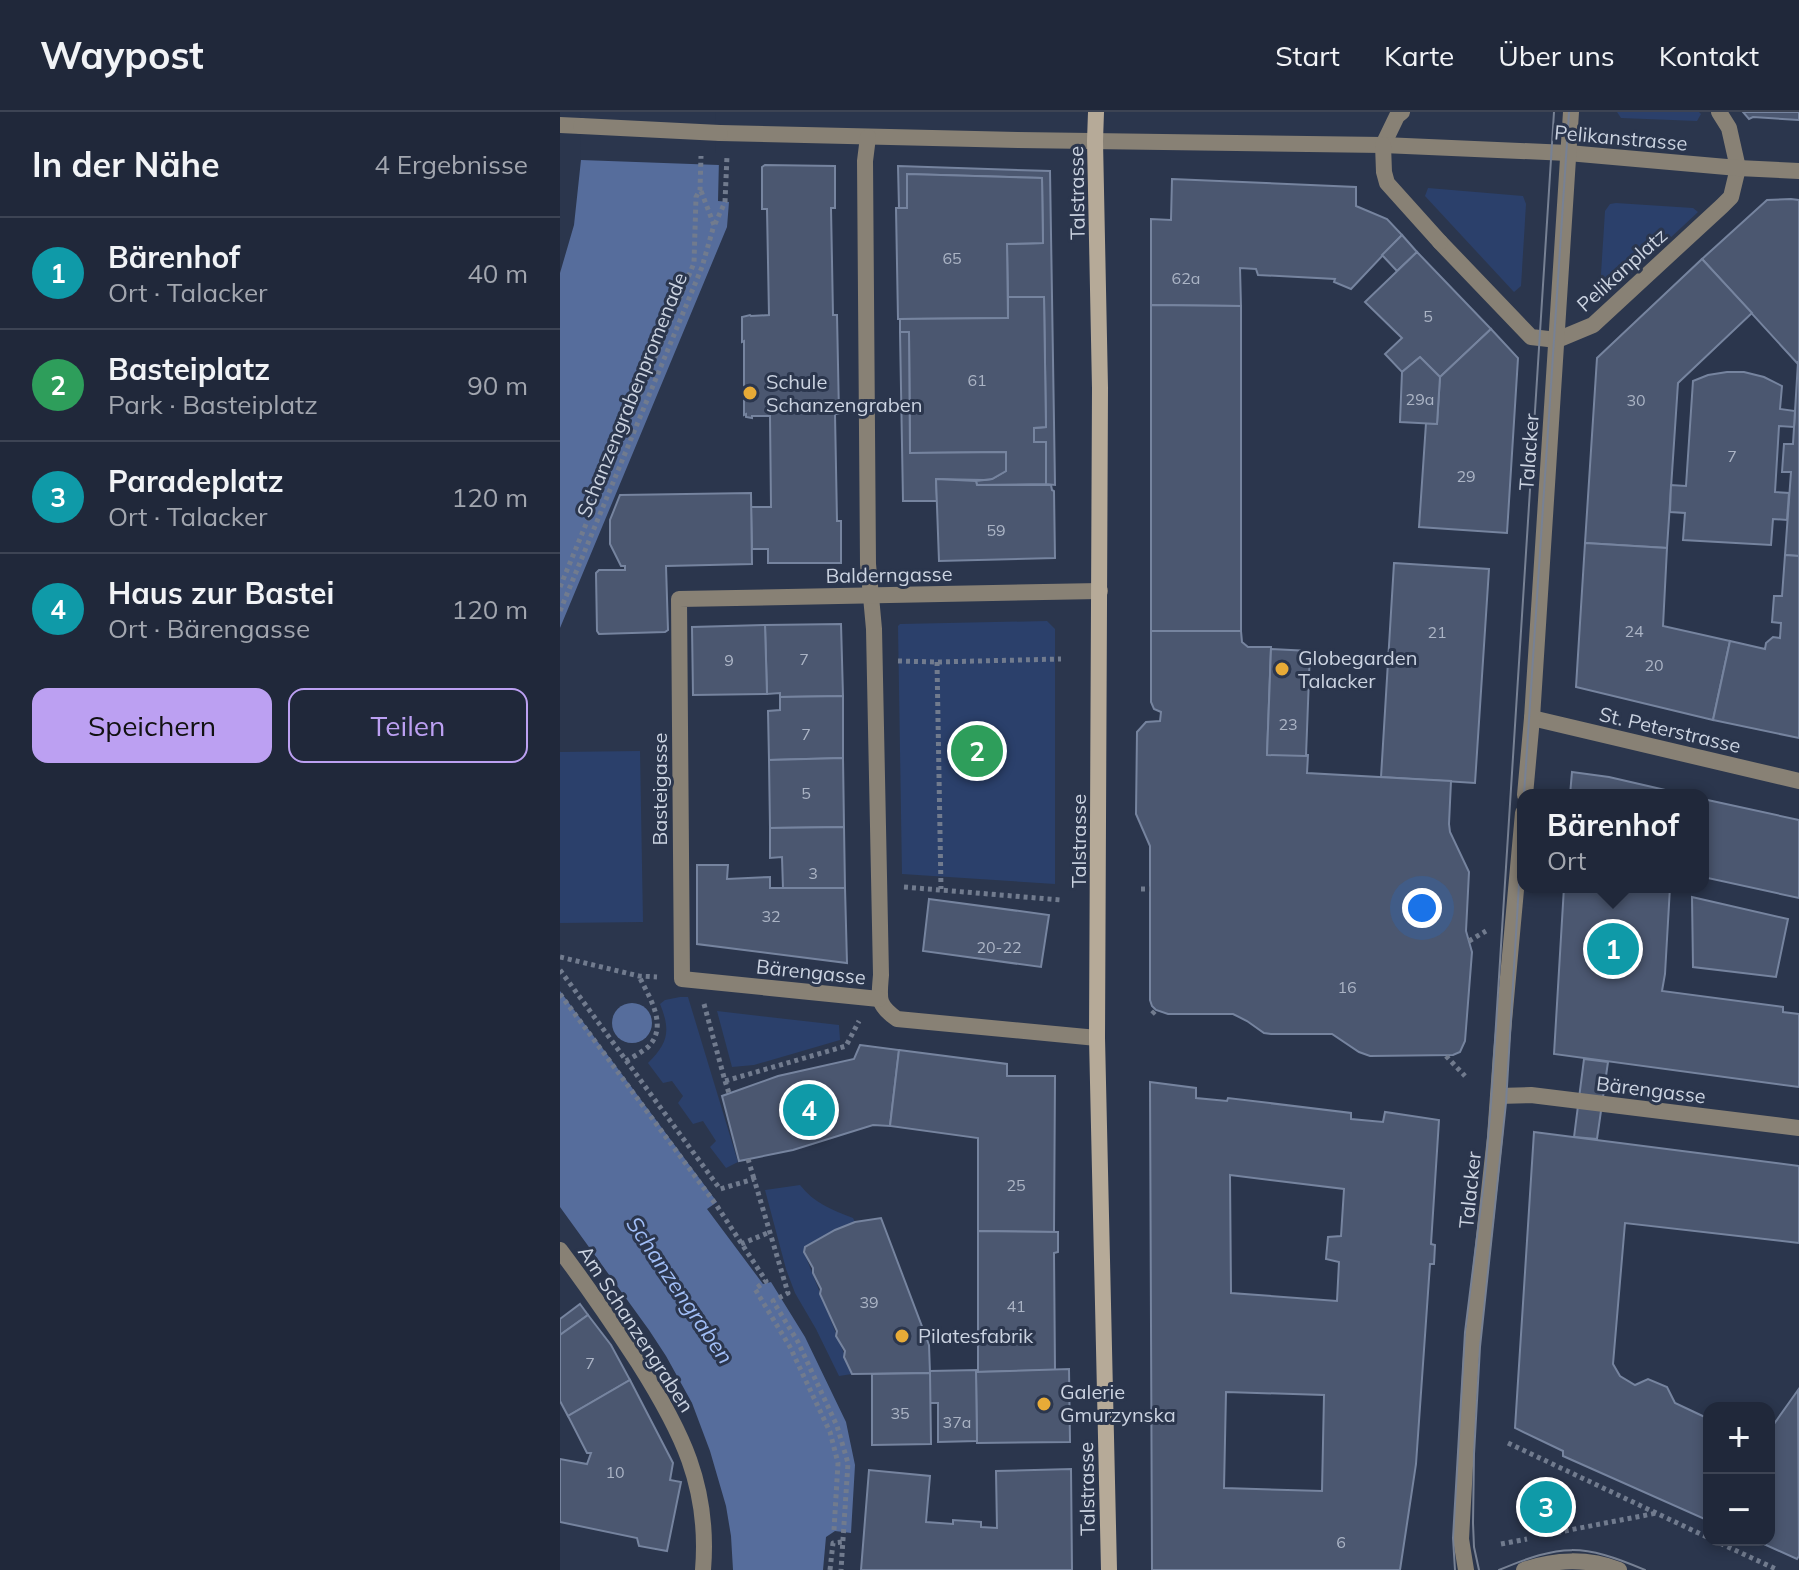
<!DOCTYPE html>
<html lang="de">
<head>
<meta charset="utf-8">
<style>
  body { margin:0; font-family:Mulish,sans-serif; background:#283042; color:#f1f3f6 }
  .controls { position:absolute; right:24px; bottom:24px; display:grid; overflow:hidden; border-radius:16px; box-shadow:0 4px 12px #0003 }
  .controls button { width:72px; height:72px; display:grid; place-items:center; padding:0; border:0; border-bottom:2px solid #3d4454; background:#20283a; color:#f1f3f6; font:40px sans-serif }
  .you { position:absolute; left:862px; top:796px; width:28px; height:28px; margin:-20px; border:6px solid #fff; border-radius:50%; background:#1a73e8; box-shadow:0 0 0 12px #1a73e833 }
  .badge { display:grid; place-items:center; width:52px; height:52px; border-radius:50%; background:#bca0f2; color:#fff; font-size:26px; font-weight:700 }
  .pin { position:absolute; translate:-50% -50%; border:4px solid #fff; box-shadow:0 2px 8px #0006 }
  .popup { position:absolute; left:957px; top:677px; width:192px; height:104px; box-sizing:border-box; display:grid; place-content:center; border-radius:16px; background:#20283a; filter:drop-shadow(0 2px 6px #0005); font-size:26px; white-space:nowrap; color:#a2a6af }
  .popup b { font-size:30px; color:#f1f3f6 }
  .popup::after { content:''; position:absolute; left:50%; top:100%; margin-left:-16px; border:16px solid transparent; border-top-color:#20283a }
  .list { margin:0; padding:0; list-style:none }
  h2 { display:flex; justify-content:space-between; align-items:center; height:104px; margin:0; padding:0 32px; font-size:34px }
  h2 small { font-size:26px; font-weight:400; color:#a2a6af }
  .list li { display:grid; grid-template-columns:52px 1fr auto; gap:24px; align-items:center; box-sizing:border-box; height:112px; padding:0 32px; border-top:2px solid #3d4454 }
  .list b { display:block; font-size:30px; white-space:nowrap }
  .list p { margin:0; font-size:26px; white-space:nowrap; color:#a2a6af }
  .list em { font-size:26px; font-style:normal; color:#a2a6af }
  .actions { display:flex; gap:16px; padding:24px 32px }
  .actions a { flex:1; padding:18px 0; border:2px solid #bca0f2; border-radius:16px; text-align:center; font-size:28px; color:#bca0f2 }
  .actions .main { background:#bca0f2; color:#111 }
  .map { position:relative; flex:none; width:1239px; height:1458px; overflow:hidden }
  header { display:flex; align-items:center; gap:48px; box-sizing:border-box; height:112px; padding:0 40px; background:#20283a; border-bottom:2px solid #3d4454 }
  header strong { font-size:38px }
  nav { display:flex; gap:44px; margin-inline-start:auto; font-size:28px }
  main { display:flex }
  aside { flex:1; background:#20283a }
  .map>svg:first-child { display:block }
</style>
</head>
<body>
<header>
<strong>Waypost</strong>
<nav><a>Start</a><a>Karte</a><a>Über uns</a><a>Kontakt</a></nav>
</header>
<main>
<aside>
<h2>In der Nähe<small>4 Ergebnisse</small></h2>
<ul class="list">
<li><span class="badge" style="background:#0f9aa8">1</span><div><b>Bärenhof</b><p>Ort · Talacker</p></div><em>40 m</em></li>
<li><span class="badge" style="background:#2e9e5b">2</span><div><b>Basteiplatz</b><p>Park · Basteiplatz</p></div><em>90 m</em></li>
<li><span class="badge" style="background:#0f9aa8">3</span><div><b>Paradeplatz</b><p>Ort · Talacker</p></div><em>120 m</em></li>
<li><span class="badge" style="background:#0f9aa8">4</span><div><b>Haus zur Bastei</b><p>Ort · Bärengasse</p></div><em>120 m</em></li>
</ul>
<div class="actions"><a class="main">Speichern</a><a>Teilen</a></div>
</aside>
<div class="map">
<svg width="1239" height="1458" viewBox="0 0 1239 1458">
  <rect width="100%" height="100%" fill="#2b364d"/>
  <g fill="#2b406b">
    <polygon points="1057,0 1139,0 1141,2 1137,9 1061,6"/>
    <polygon points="868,76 963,84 966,92 961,174 954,180 865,84"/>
    <polygon points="1056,91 1133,96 1138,100 1047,185 1040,178 1045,99 1050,92"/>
    <polygon points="487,509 495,517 495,772 342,762 338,514 340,512"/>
    <polygon points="80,639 83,810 0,811 0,640"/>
    <path d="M120,885h8l50,165 -12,6 -16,-21 6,-6 -13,-20 -10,3 -15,-21 5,-7 -11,-15 -9,2 -15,-20c20,-20 23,-32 12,-59l5,-4z"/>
    <polygon points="157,899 279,913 280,928 194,953 172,955"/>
    <path d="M240,1073c14,18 32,25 53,33l2,4 -20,8 -30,16 -1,6 48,122 -13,2 -23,-47 -21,-36 -9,-24 -21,-79z"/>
  </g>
  <g fill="#566d9c">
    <polygon points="21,0 150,42 159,47 158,89 169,90 167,115 0,516 0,161 14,113 21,48"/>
    <polygon points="0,879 157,1090 147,1097 203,1172 211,1170 245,1225 286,1310 295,1353 291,1421 275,1419 266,1425 263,1458 173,1458 171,1424 166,1394 150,1339 132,1291 106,1244 89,1218 0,1095"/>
    <circle cx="72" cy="911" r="20"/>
  </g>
  <polygon fill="#2b364d" points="20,0 156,0 155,41 159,43 159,53 21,48"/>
  <g fill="#4b5770" stroke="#76849f" stroke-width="2" fill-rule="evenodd">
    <polygon points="1183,0 1239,0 1239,8 1193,5 1189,7"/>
    <polygon points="205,53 275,54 275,96 271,96 273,203 277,203 279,302 275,302 277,409 281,409 281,451 208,451 208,437 192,437 191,395 211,395 210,304 192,304 192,306 186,305 186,302 184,303 184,229 182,230 182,205 190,203 191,204 209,203 207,97 202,97 202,55"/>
    <polygon points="338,54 490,59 495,373 486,372 486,330 474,330 474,316 486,315 484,185 448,185 447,132 483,131 482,66 347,62 347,96 339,96"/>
    <polygon points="347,62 482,66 483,131 447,132 448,206 338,207 336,96 347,96"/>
    <polygon points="612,67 796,75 796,94 827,107 842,123 791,177 774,170 775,167 698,163 696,157 680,156 681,194 591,193 591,107 611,108"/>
    <polygon points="1231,87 1239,88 1239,250 1237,251 1142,147 1207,88"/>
    <polygon points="842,123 857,140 837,159 822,143"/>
    <polygon points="857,140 931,217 880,265 860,245 842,260 825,242 842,226 805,190"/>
    <polygon points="1142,147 1192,201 1118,271 1107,436 1025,431 1037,246"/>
    <polygon points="448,185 484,185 486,315 474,316 474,330 486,330 486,372 417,373 416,369 432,367 446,359 446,340 350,341 349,220 340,220 340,207 448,206"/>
    <polygon points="591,193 681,194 681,519 591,519"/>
    <polygon points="931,217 958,246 947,421 859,415 866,311 877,312 880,265"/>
    <polygon points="340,220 349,220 350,341 446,340 446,359 432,367 424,368 376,367 377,389 343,389"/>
    <polygon points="860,245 880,265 877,312 840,310 842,260"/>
    <polygon points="1238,250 1239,250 1239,444 1225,443 1231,360 1222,360 1224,332 1233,332"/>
    <polygon points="1167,260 1184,260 1204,265 1222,274 1220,297 1235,299 1234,315 1219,314 1215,380 1229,381 1227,408 1213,407 1211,433 1123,428 1125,401 1110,400 1111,373 1126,374 1133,269 1148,263"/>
    <polygon points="376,367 416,369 417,373 491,373 492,378 494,379 495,446 379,449"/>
    <polygon points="191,381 192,452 106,454 108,518 105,520 39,522 37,519 36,461 39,458 65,458 65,454 61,454 50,432 50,408 60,383"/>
    <polygon points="1025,431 1107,436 1103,514 1170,529 1153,608 1016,575"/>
    <polygon points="1225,443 1239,444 1239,626 1153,608 1170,529 1205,537 1206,531 1213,525 1220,526 1221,511 1212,510 1214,484 1222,484"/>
    <polygon points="834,451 929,457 915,671 821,665"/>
    <polygon points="281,512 283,584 220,585 220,581 207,582 205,513"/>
    <polygon points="205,513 207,582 133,583 132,515"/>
    <polygon points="591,519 681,519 682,530 688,535 711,535 707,643 748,643 747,661 891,669 889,712 890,720 909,760 906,819 912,840 905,929 900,940 893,943 810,944 799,940 772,922 711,922 704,921 687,909 673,902 608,902 596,898 592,894 590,888 590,734 576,702 577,620 586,610 600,609 601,600 594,597 591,590"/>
    <polygon points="711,537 750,539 746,644 707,643"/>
    <polygon points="283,584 283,646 209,648 208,599 220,598 220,585"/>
    <polygon points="283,646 284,715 210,716 209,648"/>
    <polygon points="1012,660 1049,665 1127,683 1010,683"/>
    <polygon points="1143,687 1239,708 1239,786 1143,765"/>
    <polygon points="284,715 285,776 223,777 222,745 210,746 210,716"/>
    <polygon points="137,753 168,753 167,767 210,765 210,776 285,776 287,851 137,832"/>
    <polygon points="1004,775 1110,775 1105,862 1102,879 1223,895 1223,900 1239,902 1239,975 994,942"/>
    <polygon points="1132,785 1228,807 1216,865 1133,855"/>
    <polygon points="369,787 489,803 481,855 363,839"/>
    <polygon points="300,933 339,938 330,1014 313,1013 233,1038 179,1049 162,984 218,964 294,947"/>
    <polygon points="339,938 447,952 447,964 495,964 494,1120 418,1119 418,1026 330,1014"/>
    <polygon points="1024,947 1048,950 1037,1027 1014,1025"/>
    <path d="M590,970l46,6v10l31,3 1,-3 123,15v6l32,3 2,-10 54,8 -8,124 4,1 -1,19h-4l-14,200 -16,106h-248zM670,1063l114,14 -3,47 -13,1 -2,22 13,3 -2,39 -106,-8zM666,1280l98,3 -2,96 -98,-3z"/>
    <polygon points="974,1020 1239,1054 1239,1131 1065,1111 1053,1252 1060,1264 1075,1273 1088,1267 1107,1275 1115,1291 1149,1307 1149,1409 1003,1344 1003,1339 955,1316"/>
    <polygon points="321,1106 369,1233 370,1261 292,1262 284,1245 285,1239 276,1224 277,1219 260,1182 261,1177 253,1161 253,1156 244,1140 245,1135 275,1118 295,1110"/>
    <polygon points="418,1119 498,1120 498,1140 494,1141 495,1258 418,1260"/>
    <polygon points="20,1192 28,1203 0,1223 0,1207"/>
    <polygon points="28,1203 51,1233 70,1268 8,1304 0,1289 0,1223"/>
    <polygon points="509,1257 510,1330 417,1331 416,1260"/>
    <polygon points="418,1258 418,1260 416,1260 417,1329 378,1330 378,1291 370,1291 370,1259"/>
    <polygon points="370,1261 371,1332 312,1333 312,1262"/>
    <polygon points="70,1268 113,1351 110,1368 121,1370 107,1439 79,1434 77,1426 0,1410 0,1347 27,1352 31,1341 27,1341 8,1304"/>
    <polygon points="1238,1278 1239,1444 1237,1447 1195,1428 1209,1428 1209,1319"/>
    <polygon points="511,1357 512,1458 301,1458 309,1358 370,1364 366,1410 393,1412 393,1408 421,1410 421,1415 437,1416 436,1359"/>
  </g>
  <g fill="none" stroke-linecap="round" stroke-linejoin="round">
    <g stroke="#717b8e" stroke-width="5" stroke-dasharray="4 4" stroke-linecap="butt">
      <polyline points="155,112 165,90 167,44"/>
      <polyline points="0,475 134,151 136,85 140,78 141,44"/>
      <polyline points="0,499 142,155 154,113 141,79"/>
      <polyline points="338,549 377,550 501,547"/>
      <polyline points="377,550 381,777"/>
      <polyline points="344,775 501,788"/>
      <polyline points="581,777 590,777"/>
      <polyline points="909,829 926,819"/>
      <polyline points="0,845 79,864 97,865"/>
      <polyline points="0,858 160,1077 194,1067 228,1181 213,1189 238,1230 277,1314 288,1351 281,1458"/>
      <polyline points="0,882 157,1094 206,1169 195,1177 230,1235 270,1320 278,1351 274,1418"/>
      <polyline points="144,892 165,969 286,934 299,909"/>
      <polyline points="592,902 596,898"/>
      <polyline points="886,944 905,964"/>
      <path d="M66,949c7,-4 16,-9 22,-14 21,-21 1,-50 -9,-71"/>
      <polyline points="165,969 169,981"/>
      <polyline points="188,1047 194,1067"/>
      <polyline points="181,1132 210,1120"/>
      <polyline points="948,1331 1149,1426"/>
      <polyline points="989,1422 1097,1401"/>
      <polyline points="1153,1428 1218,1458"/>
      <polyline points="941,1432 967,1427"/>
      <polyline points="270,1458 273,1431 282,1430"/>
    </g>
    <g stroke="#888175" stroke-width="16">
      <polyline points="823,33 837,4 842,0"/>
      <polyline points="880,130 971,225 997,228 1033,213 1162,94 1171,85 1178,56"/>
      <path d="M0,1138c27,36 53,74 78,112 43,68 72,124 65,208"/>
      <path d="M964,1458c30,-11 65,-12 95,0"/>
    </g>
    <g stroke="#888175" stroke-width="16">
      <polyline points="1159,0 1169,16 1178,56"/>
      <polyline points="0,13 21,14"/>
      <polyline points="160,21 458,28 823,33 1008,41 1178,56 1239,59"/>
      <path d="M308,25l-3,24 3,403 6,65 7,346c-2,24 -4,30 16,44l200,19"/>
      <polyline points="823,33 824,60 827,71 880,130"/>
      <polyline points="972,606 1239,669"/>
      <polyline points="965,683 972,606 1011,0"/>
      <polyline points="319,887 122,867 119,487 540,479"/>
      <polyline points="938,984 971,983 1239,1016"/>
      <polyline points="906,1458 901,1427 911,1244 935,1025 941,942 963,701"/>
    </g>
    <polyline stroke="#b6aa98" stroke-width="16" points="536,0 535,29 540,276 537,926 549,1458"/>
    <g stroke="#778194" stroke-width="2">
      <polyline points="964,683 1009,0"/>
      <polyline points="895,1458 893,1426 905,1220 925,1061 931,991 994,0"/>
      <polyline points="919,1458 914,1435 913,1411 914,1342 920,1235 946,991 963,704"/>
      <path d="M939,1458c62,-26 83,-27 146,0"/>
    </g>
    <polyline stroke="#888175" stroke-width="16" points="21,14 160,21"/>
  </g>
  <g fill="#e8ab37" stroke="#2b364d" stroke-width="3">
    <circle cx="190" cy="281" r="8"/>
    <circle cx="722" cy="557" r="8"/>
    <circle cx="342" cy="1224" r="8"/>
    <circle cx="484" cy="1292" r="8"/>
  </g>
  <g text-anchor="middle" stroke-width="6" stroke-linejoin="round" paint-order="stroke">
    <g font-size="16" fill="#abb4c5">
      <text x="392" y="152">65</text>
      <text x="626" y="172">62a</text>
      <text x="868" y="210">5</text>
      <text x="417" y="274">61</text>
      <text x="860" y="293">29a</text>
      <text x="1076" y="294">30</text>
      <text x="1172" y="350">7</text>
      <text x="906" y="370">29</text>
      <text x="436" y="424">59</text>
      <text x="1074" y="525">24</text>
      <text x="877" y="526">21</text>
      <text x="244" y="553">7</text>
      <text x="169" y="554">9</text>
      <text x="1094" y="559">20</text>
      <text x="728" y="618">23</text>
      <text x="246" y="628">7</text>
      <text x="246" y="687">5</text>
      <text x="253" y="767">3</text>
      <text x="211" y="810">32</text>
      <text x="439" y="841">20-22</text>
      <text x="787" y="881">16</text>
      <text x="456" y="1079">25</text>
      <text x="309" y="1196">39</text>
      <text x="456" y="1200">41</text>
      <text x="30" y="1257">7</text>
      <text x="340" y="1307">35</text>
      <text x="397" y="1316">37a</text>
      <text x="55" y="1366">10</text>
      <text x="781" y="1436">6</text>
    </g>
    <g font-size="20" fill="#cbd3e1" stroke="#2b364d">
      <text transform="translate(1061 26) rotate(5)" y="7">Pelikanstrasse</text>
      <text transform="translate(517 81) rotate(-91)" y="7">Talstrasse</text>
      <text transform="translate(1062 158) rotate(-42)" y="7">Pelikanplatz</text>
      <text transform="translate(72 283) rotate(-68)" y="7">Schanzengrabenpromenade</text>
      <text transform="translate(969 340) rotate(-86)" y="7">Talacker</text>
      <text transform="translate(329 463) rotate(-1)" y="7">Balderngasse</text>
      <text transform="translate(1110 618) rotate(13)" y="7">St. Peterstrasse</text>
      <text transform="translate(100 677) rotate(-90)" y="7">Basteigasse</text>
      <text transform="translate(519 729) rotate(-90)" y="7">Talstrasse</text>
      <text transform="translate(251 860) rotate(6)" y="7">Bärengasse</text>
      <text transform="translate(1091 978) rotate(7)" y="7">Bärengasse</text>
      <text transform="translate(910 1078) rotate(-84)" y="7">Talacker</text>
      <text transform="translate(76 1217) rotate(57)" y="7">Am Schanzengraben</text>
      <text transform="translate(527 1377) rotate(-91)" y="7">Talstrasse</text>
    </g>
    <g font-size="20" fill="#cbd3e1" stroke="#2b364d" text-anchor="start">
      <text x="206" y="277">Schule<tspan x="206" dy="23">Schanzengraben</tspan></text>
      <text x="738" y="553">Globegarden<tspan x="738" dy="23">Talacker</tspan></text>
      <text x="358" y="1231">Pilatesfabrik</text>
      <text x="500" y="1287">Galerie<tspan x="500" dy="23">Gmurzynska</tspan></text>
    </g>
    <g font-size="22" font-style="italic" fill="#a1bef7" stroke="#2b364d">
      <text transform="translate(120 1178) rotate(56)" y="8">Schanzengraben</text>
    </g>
  </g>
</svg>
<div class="controls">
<button>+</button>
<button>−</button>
</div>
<div class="you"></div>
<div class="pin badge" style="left:1053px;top:837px;background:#0f9aa8">1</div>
<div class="popup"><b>Bärenhof</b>Ort</div>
<div class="pin badge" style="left:417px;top:639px;background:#2e9e5b">2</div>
<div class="pin badge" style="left:986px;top:1395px;background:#0f9aa8">3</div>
<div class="pin badge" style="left:249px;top:998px;background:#0f9aa8">4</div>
</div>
</main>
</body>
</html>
